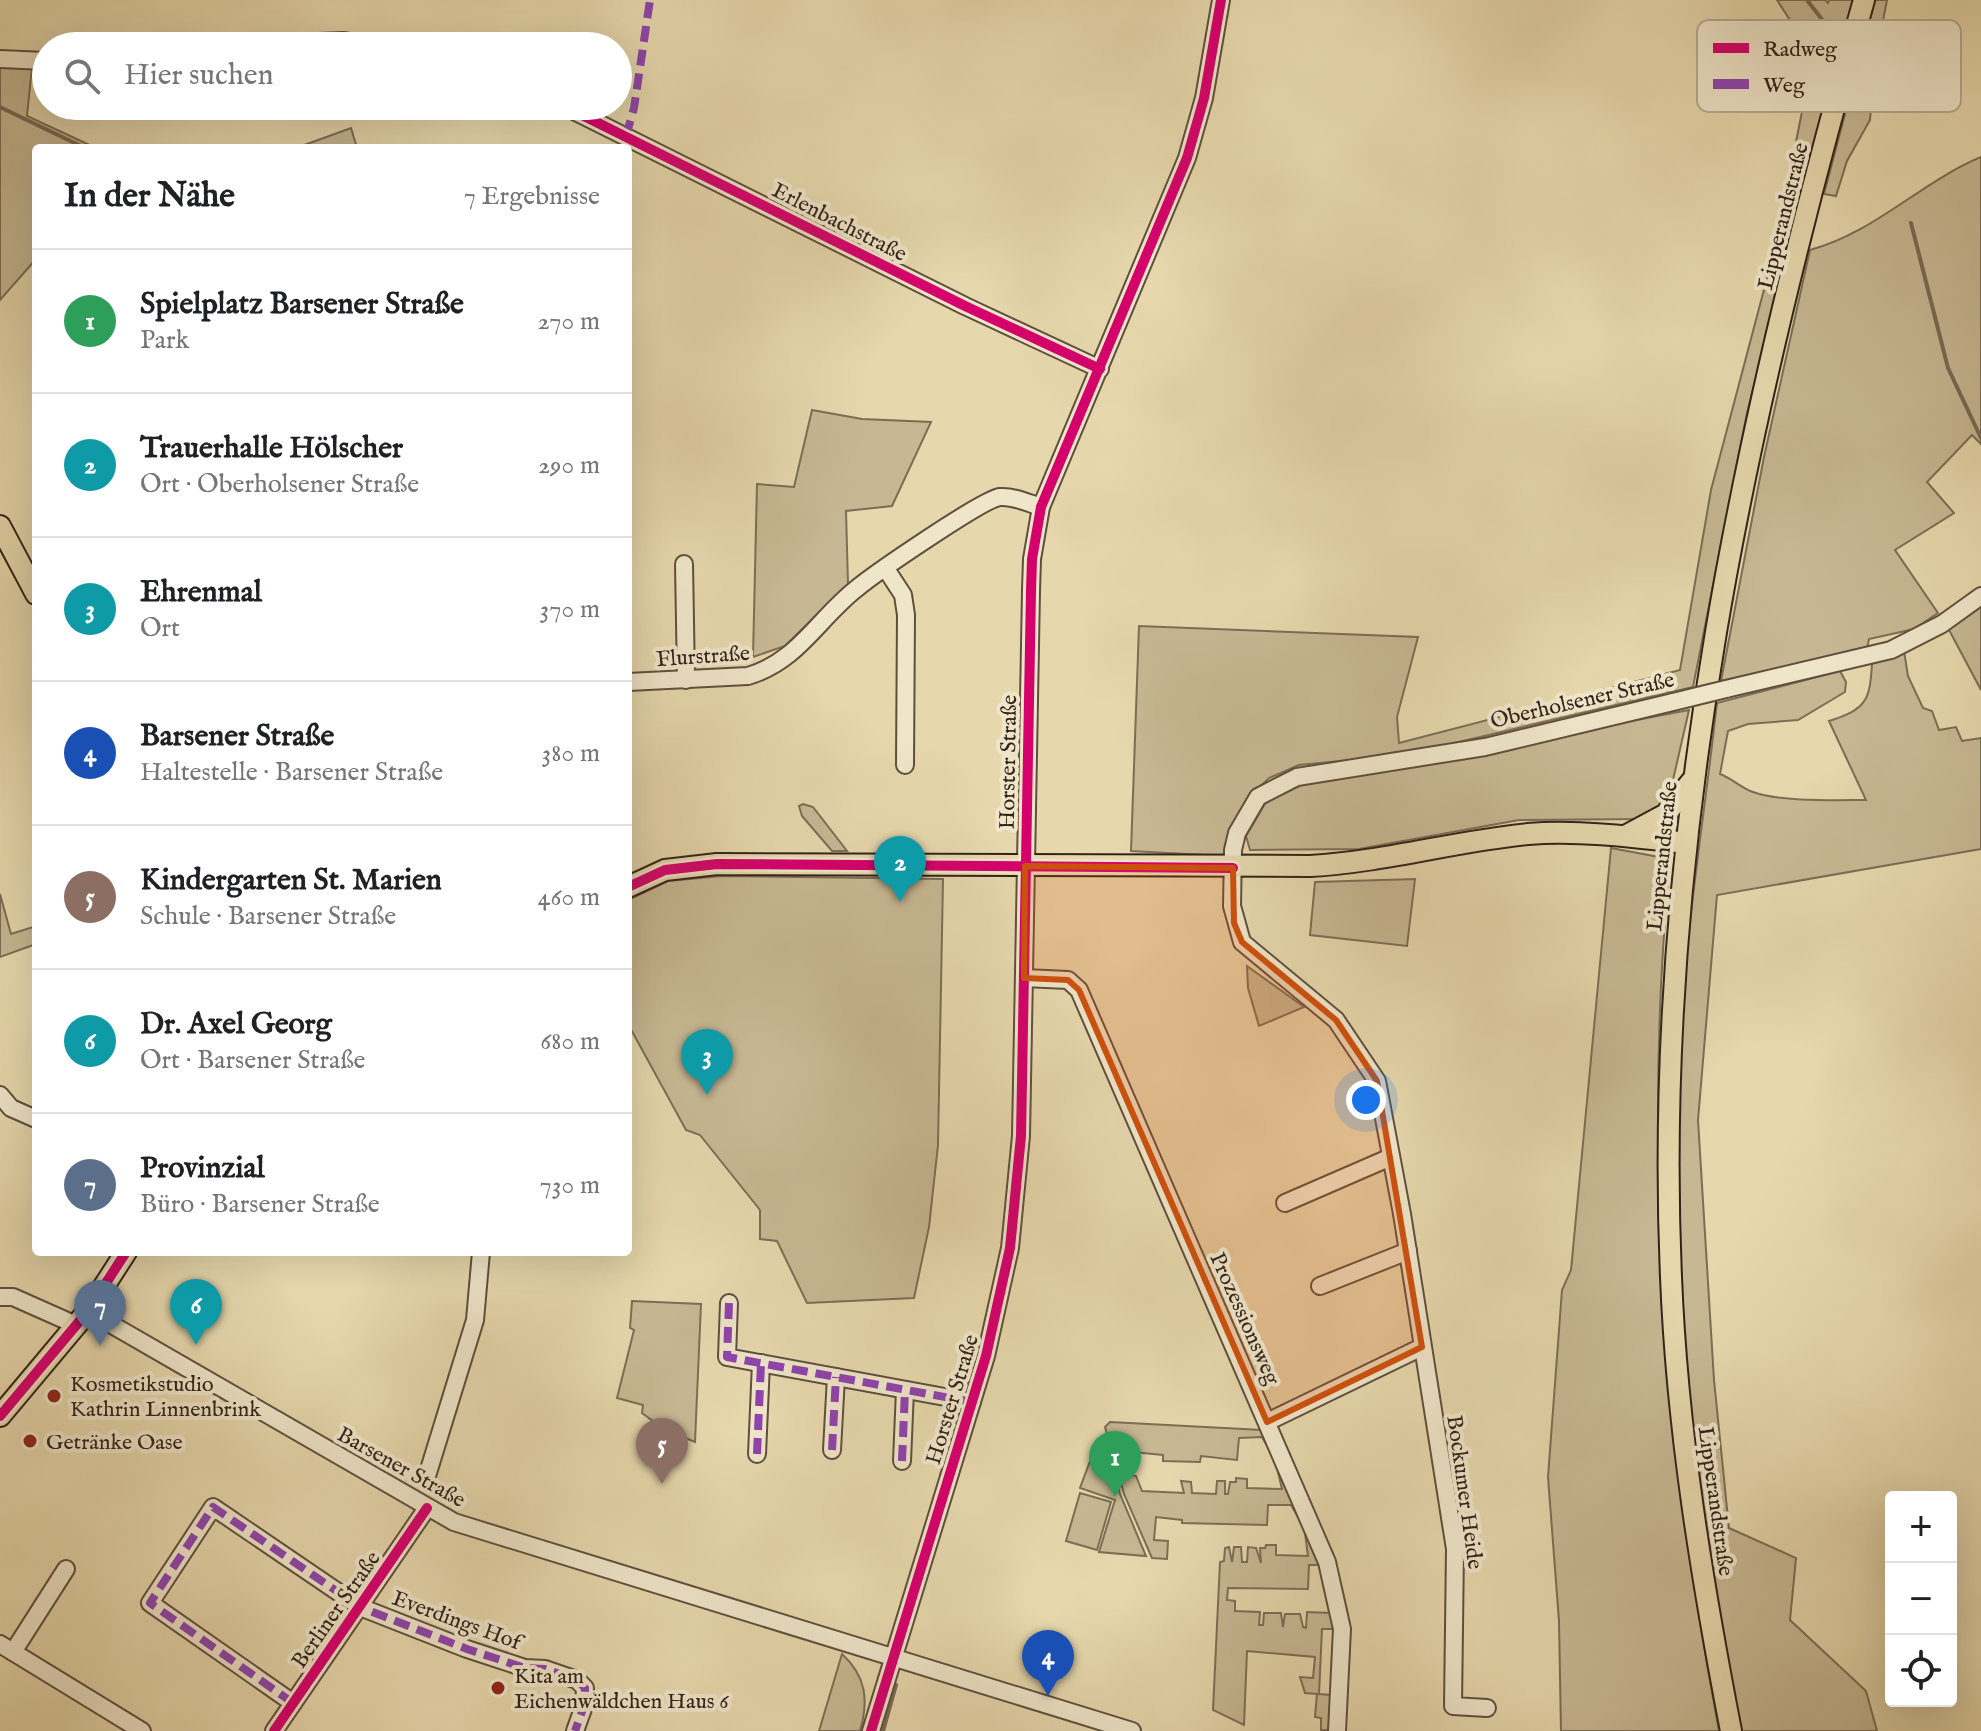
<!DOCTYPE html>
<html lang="de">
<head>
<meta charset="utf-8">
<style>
  body { margin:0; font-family:"IM FELL English",serif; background:#f2f2f2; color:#202124 }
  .controls { position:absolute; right:24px; bottom:24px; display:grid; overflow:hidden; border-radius:8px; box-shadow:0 8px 32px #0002 }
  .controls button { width:72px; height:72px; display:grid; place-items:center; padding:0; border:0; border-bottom:2px solid #e0e0e0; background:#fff; color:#202124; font:40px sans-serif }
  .you { position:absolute; left:1366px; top:1100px; width:28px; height:28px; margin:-20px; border:6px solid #fff; border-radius:50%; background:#1a73e8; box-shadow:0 0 0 12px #1a73e833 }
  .badge { display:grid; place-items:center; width:52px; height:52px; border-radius:50%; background:#d93025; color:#fff; font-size:26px; font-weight:700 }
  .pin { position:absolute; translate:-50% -66px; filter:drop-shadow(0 2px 4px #0008) }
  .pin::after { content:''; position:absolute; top:42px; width:28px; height:24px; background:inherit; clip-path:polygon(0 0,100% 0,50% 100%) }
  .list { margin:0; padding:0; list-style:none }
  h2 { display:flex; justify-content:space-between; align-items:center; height:104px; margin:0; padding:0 32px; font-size:34px }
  h2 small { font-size:26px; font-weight:400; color:#757577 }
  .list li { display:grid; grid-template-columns:52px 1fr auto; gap:24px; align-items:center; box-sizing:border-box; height:144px; padding:0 32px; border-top:2px solid #e0e0e0 }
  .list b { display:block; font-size:30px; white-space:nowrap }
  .list p { margin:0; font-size:26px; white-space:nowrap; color:#757577 }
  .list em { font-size:26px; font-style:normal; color:#757577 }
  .icon { flex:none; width:44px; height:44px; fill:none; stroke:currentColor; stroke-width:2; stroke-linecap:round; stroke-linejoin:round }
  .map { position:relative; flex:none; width:1981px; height:1731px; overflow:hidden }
  .search { position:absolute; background:#fff; box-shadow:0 8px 32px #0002; left:32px; top:32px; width:600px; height:88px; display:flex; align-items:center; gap:20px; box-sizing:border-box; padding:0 28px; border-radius:44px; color:#757577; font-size:30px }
  .panel { position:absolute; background:#fff; box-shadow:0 8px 32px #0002; left:32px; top:144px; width:600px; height:1112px; border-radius:8px }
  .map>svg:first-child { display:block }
</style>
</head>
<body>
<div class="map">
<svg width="1981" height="1731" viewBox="0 0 1981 1731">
  <rect width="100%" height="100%" fill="#e6d7ac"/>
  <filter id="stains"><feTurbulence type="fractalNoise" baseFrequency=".0025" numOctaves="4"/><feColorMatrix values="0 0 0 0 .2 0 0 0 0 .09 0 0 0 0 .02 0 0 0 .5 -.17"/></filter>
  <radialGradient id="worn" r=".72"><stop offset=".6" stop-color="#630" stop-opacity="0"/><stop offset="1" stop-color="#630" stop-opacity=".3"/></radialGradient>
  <g fill="#c7b893" stroke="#7c6e56" stroke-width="2">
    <polygon points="1777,0 1825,0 1828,3 1829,0 1853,0 1747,413 1693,687 1403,755 1299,765 1269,778 1253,793 1223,856 1131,851 1139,626 1418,637 1397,717 1399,743 1680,670 1711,490 1775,248 1813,56"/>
    <polygon points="1875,0 1887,0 1874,68 1870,120 1847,161 1836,196 1824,194"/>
    <polygon points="0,65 32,67 27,116 96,148 36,148 36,259 0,300"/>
    <polygon points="351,128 357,148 296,148"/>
    <path d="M1981,157v287l-9,-9 -45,47 27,31 -59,37 43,63 -24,16 -45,10 -2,10 -146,32 43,-224 46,-207c64,-17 111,-68 171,-93z"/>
    <polygon points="812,410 862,419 931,422 892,506 846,511 848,584 785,646 753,657 757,484 794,487"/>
    <polygon points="1981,603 1981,690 1948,628"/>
    <path d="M1904,651l4,25 15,32 9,3 7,19 17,-3 6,14 19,-3v111l-264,46 -19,225 16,260 15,148 67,30 -6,62 76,71 11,40h-135c-13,-63 -28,-126 -37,-190 -26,-170 -36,-347 -24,-519 7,-107 24,-212 36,-319l123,-32 6,11 -1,10 -47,28 -50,4 -20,7 -8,43c13,5 21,14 33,18 26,10 84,8 113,8l-37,-79c38,-12 41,-21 43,-58z"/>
    <polygon points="1689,710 1670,793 1664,804 1644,819 1519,820 1359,849 1250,850 1246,836 1266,802 1281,788"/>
    <polygon points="803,804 813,807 847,851 832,851 802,816 799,806"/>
    <path d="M1611,848l48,9 10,16c-27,287 -3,575 50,858h-158l-2,-110 -11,-144 14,-187 9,-20z"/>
    <polygon points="722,876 943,879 938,1145 929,1227 914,1298 807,1303 777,1241 760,1239 760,1210 700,1135 686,1130 628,1024 628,900 668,881"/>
    <polygon points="1415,879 1407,946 1310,935 1315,882"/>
    <polygon points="0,894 11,934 36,926 36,944 0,957"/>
    <polygon points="1247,966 1304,1007 1259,1026 1248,988"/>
    <polygon points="632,1301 701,1304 695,1442 664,1429 642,1413 643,1405 617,1398 634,1330 630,1328"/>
    <polygon points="1110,1422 1262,1430 1274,1458 1262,1437 1239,1438 1237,1460 1201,1456 1200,1462 1163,1461 1163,1455 1132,1452 1131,1475 1136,1476 1142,1491 1184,1493 1181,1481 1191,1482 1192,1493 1216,1494 1217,1481 1225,1481 1225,1494 1228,1494 1230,1482 1236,1482 1236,1478 1247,1479 1247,1488 1282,1489 1276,1464 1302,1524 1291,1505 1268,1505 1267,1525 1182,1523 1182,1520 1156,1517 1154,1540 1168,1541 1167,1559 1152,1558 1124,1494 1105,1427"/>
    <polygon points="1098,1440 1107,1442 1120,1494 1146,1556 1099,1552 1115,1500 1080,1488"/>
    <polygon points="1080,1493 1111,1502 1097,1550 1066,1541"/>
    <polygon points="1305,1533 1319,1565 1309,1565 1308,1589 1228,1588 1227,1600 1235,1601 1235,1611 1260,1612 1259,1625 1263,1625 1264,1613 1281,1613 1283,1627 1285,1614 1300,1614 1303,1627 1306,1628 1307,1612 1332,1613 1333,1629 1322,1629 1319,1694 1332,1695 1328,1730 1321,1730 1321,1718 1315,1717 1317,1694 1305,1693 1300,1677 1313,1678 1315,1657 1247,1651 1244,1725 1213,1710 1220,1562 1224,1561 1225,1548 1229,1547 1232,1562 1234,1547 1241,1547 1242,1562 1247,1562 1248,1547 1256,1548 1261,1563 1260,1548 1265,1548 1266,1545 1276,1545 1276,1555 1308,1556"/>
    <path d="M842,1654c24,22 27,46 18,77h-41z"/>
  </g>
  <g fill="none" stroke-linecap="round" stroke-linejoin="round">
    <g stroke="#796a54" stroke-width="4">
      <polyline points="1807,0 1827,26"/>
      <polyline points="0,107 85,148"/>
      <polyline points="1911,223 1948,368 1981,438"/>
      <polyline points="883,1731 896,1685"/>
    </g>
    <g stroke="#5f503e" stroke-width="20">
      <g id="minor">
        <polyline points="220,46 343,41 375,46"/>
        <polyline points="0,59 46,61"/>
        <polyline points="564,106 965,306 1100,369"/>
        <polyline points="684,564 686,680"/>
        <polyline points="886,569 903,595 906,615 905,765"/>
        <path d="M628,682l120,-6c50,-15 69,-56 108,-87 18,-15 127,-90 144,-92 14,-1 28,6 41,10"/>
        <polyline points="1726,689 1891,650 1942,624 1981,596"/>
        <polyline points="1024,978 1068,980 1079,990 1327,1562 1342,1629 1337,1731"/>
        <polyline points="0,1095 11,1108 36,1119"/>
        <polyline points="1285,1203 1391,1157"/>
        <polyline points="1320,1286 1408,1251"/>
        <polyline points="0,1297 13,1297 76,1325"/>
        <polyline points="729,1303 727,1357 972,1402"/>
        <polyline points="88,1311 454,1522 1132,1731"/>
        <polyline points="1267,1422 1422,1347"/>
        <polyline points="832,1450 836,1377"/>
        <polyline points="757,1454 761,1363"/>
        <polyline points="902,1461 905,1390"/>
        <polyline points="427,1476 475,1320 481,1252"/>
        <polyline points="0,1644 142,1731"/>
        <polyline points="13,1652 66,1569"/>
        <polyline points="293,1703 150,1603 213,1507 360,1607 467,1649 525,1668 545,1669 577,1680 585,1688 584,1706 575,1731"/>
        <polyline points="1487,1708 1453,1706 1455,1549 1402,1214 1377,1081 1336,1020 1242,942 1232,906 1233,850 1237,833 1258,797 1297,777 1485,747 1673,702"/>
        <polyline points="274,1731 427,1508"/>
        <polyline points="871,1731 986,1356 1010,1248 1021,1136 1031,591 1032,559 1041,507 1187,158 1204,98 1221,0"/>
      </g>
    </g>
    <g stroke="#32231a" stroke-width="24">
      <g id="major">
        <polyline points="0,526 36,594"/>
        <polyline points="1625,836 1666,814 1691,782"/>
        <path d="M628,887l37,-17 52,-6 593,2c74,-4 145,-25 218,-32 52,-4 106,3 158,9"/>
        <polyline points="0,1416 88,1311 126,1252"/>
        <path d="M1731,1731c-29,-150 -54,-302 -60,-454 -19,-434 75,-862 193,-1277"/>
      </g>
    </g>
    <use href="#minor" stroke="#efe5c9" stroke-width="16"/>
    <use href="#major" stroke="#e6d7ac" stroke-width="20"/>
    <g stroke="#5f503e" stroke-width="20" stroke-linecap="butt">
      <polyline id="minor-bridge" points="1673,702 1726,689"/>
    </g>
    <use href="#minor-bridge" stroke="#efe5c9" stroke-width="16"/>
    <g stroke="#8e44ad" stroke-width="8" stroke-dasharray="16 8" stroke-linecap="butt">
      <polyline points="626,136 634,108 650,0"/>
      <polyline points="729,1303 727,1357 972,1402"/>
      <polyline points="832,1450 836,1377"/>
      <polyline points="757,1454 761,1363"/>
      <polyline points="902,1461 905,1390"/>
      <polyline points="293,1703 150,1603 213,1507 360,1607 467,1649 525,1668 545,1669 577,1680 585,1688 584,1706 575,1731"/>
    </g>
    <g stroke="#efe5c9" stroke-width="15">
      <g id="cycleway">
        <polyline points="564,106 965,306 1100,369"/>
        <polyline points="628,887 665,870 717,864 1233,868"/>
        <polyline points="0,1416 88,1311 126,1252"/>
        <polyline points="274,1731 427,1508"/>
        <polyline points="871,1731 986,1356 1010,1248 1021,1136 1031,591 1032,559 1041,507 1187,158 1204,98 1221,0"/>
      </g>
    </g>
    <use href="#cycleway" stroke="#d6006c" stroke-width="10"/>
  </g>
  <path fill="#cd510e" fill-opacity="0.2" stroke="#cd510e" stroke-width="6" stroke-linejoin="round" d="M1025,866l208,2 1,55 8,19 94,78 41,61 45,266 -155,75 -188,-432 -11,-10 -44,-2z"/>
  <g fill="#8f2418" stroke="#efe5c9" stroke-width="3">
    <circle cx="54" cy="1396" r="8"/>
    <circle cx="30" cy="1441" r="8"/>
    <circle cx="498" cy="1688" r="8"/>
  </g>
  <g text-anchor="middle" stroke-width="8" stroke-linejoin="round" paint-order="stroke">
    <g font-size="22" fill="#32231a" stroke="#efe5c9">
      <text transform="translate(1782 216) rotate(-76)" y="8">Lipperandstraße</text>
      <text transform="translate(840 221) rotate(27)" y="8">Erlenbachstraße</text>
      <text transform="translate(703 655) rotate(-4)" y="8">Flurstraße</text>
      <text transform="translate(1582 699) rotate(-13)" y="8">Oberholsener Straße</text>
      <text transform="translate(1007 762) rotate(-89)" y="8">Horster Straße</text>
      <text transform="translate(1661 856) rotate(-84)" y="8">Lipperandstraße</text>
      <text transform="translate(1246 1318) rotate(66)" y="8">Prozessionsweg</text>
      <text transform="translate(951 1399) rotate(-73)" y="8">Horster Straße</text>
      <text transform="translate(402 1466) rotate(29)" y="8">Barsener Straße</text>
      <text transform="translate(1466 1492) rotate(82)" y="8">Bockumer Heide</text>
      <text transform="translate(1717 1501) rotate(82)" y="8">Lipperandstraße</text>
      <text transform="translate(335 1609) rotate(-55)" y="8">Berliner Straße</text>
      <text transform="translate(457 1619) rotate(20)" y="8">Everdings Hof</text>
    </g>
    <g font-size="22" fill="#32231a" stroke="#efe5c9" text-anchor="start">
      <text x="70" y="1391">Kosmetikstudio<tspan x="70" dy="25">Kathrin Linnenbrink</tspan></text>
      <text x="46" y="1449">Getränke Oase</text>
      <text x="514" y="1683">Kita am<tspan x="514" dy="25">Eichenwäldchen Haus 6</tspan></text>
    </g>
  </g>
  <rect x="1697" y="20" width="264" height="92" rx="12" fill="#efe5c9" stroke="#b6ab94" stroke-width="2"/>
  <rect x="1713" y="43" width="36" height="10" fill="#d6006c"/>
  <rect x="1713" y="79" width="36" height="10" fill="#8e44ad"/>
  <g font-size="22" fill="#32231a">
    <text x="1763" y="56">Radweg</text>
    <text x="1763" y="92">Weg</text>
  </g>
  <rect width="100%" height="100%" filter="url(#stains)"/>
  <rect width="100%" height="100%" fill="url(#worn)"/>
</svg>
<div class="controls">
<button>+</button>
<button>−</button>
<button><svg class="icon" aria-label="locate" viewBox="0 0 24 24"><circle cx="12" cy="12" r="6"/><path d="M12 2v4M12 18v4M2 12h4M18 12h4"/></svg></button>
</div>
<div class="you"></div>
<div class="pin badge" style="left:1115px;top:1497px;background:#2e9e5b">1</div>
<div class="pin badge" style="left:900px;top:902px;background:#0f9aa8">2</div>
<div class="pin badge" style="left:707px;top:1095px;background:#0f9aa8">3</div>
<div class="pin badge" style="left:1048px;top:1696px;background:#1a4fb4">4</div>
<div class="pin badge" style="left:662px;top:1484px;background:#8d6e63">5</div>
<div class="pin badge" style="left:196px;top:1345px;background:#0f9aa8">6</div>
<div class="pin badge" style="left:100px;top:1346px;background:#5c6f8a">7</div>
<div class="search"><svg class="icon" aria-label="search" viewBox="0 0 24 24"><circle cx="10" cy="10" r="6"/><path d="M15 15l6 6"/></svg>Hier suchen</div>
<section class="panel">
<h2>In der Nähe<small>7 Ergebnisse</small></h2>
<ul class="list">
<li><span class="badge" style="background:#2e9e5b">1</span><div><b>Spielplatz Barsener Straße</b><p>Park</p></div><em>270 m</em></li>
<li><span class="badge" style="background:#0f9aa8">2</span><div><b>Trauerhalle Hölscher</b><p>Ort · Oberholsener Straße</p></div><em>290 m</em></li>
<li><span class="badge" style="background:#0f9aa8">3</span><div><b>Ehrenmal</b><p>Ort</p></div><em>370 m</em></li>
<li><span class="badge" style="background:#1a4fb4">4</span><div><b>Barsener Straße</b><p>Haltestelle · Barsener Straße</p></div><em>380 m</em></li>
<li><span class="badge" style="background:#8d6e63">5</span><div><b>Kindergarten St. Marien</b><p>Schule · Barsener Straße</p></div><em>460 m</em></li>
<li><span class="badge" style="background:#0f9aa8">6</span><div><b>Dr. Axel Georg</b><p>Ort · Barsener Straße</p></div><em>680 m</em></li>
<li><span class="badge" style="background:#5c6f8a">7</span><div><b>Provinzial</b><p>Büro · Barsener Straße</p></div><em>730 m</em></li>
</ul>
</section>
</div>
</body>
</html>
